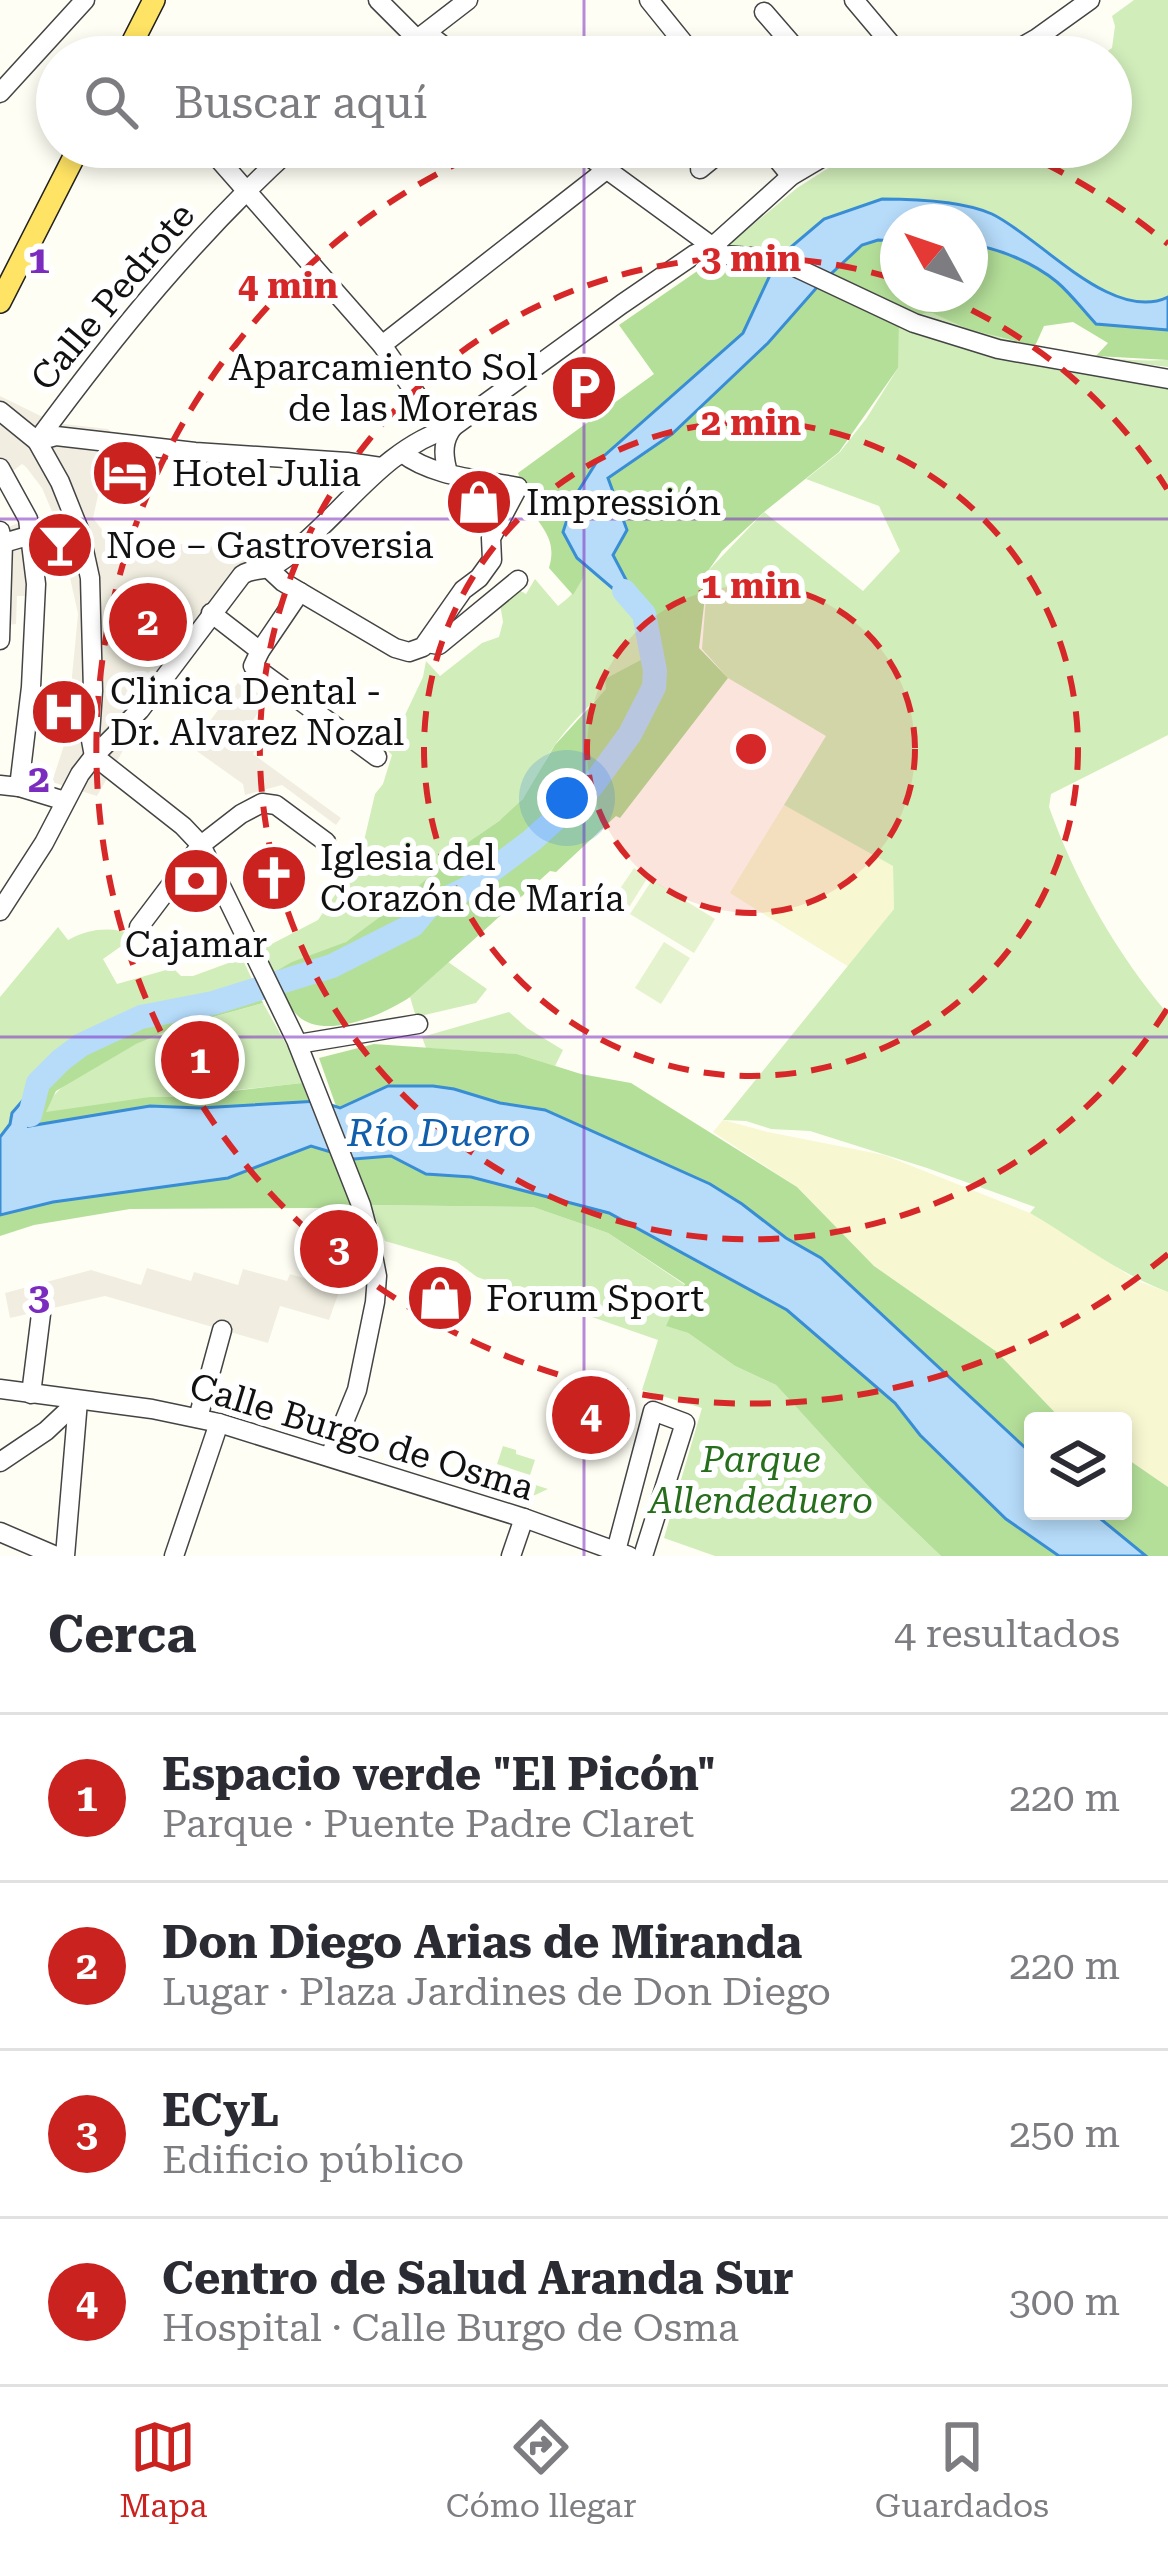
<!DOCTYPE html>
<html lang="es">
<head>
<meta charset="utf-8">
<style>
  body { margin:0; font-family:"Roboto Serif",serif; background:#f2f2f3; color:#2b2b33 }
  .controls { position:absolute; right:36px; bottom:36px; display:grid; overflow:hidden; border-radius:12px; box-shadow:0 6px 18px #0003 }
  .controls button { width:108px; height:108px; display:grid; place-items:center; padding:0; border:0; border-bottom:3px solid #e1e1e2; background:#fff; color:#2b2b33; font:60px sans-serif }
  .compass { position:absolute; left:880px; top:204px; width:108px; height:108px; border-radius:50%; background:#fff; box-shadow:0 6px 18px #0003; rotate:310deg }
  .you { position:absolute; left:567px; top:798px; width:42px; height:42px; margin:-30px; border:9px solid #fff; border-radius:50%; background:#1a73e8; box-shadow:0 0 0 18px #1a73e833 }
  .badge { display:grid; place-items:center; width:78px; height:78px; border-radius:50%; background:#ca221f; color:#fff; font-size:39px; font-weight:700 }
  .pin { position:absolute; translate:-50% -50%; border:6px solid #fff; box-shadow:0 3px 12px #0006 }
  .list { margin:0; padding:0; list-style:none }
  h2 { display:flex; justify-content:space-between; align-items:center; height:156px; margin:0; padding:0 48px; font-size:51px }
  h2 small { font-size:39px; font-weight:400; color:#7c7c81 }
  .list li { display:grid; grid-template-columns:78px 1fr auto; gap:36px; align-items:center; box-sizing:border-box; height:168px; padding:0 48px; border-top:3px solid #e1e1e2 }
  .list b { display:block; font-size:45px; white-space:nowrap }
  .list p { margin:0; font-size:39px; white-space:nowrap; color:#7c7c81 }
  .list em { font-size:39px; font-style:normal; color:#7c7c81 }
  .icon { flex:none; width:66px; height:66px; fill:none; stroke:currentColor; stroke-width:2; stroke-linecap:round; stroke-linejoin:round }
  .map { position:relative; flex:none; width:1168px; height:1556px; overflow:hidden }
  .search { position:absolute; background:#fff; box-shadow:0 6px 18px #0003; left:36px; right:36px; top:36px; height:132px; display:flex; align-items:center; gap:30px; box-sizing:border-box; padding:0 42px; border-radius:66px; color:#7c7c81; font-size:45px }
  .sheet { height:828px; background:#fff }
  nav { display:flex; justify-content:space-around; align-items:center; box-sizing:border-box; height:168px; border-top:3px solid #e1e1e2; background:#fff; font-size:33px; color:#7c7c81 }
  nav a { display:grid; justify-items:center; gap:6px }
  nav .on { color:#ca221f }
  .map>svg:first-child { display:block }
</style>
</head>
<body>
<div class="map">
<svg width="1168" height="1556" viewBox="0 0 1168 1556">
  <rect width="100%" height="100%" fill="#fffef4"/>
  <g fill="#f7f7d2">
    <polygon points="784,805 893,865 894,909 849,967 730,893"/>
    <polygon points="723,1120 768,1132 884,1155 1030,1213 1080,1242 1137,1281 1168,1292 1168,1487 1123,1456 1123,1421 1063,1421 997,1352 874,1266 797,1187 713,1132"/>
  </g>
  <g fill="#d1edba">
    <polygon points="1134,0 1168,0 1168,297 1155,304 1128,301 1103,292 1037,243 989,213 922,199 778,258 771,248 740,250 730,244 797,188 830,167 873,147 1111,147 1111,57 1099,57 1112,48 1115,26 1112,16"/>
    <path d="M932,313c69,30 160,51 236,47v7l-40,-5 40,9v364l-117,59 -2,13c27,75 67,146 119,207v278c-49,-18 -93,-53 -138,-79l5,-6 -108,-39 -117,-37 -39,-2 -25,-8 -23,-1 171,-211 -1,-43 -109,-61 42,-69 -98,-58 -26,-29 6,-78 56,-59 99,79 37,-40 -21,-45 -73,-27 34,-27 26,-33 32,-51 -2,-52z"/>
    <path d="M586,560l58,54 8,40c-35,26 -69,53 -95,88 -13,18 -20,39 -33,56 -16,20 -39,31 -58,47 -40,32 -77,74 -123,99 -22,11 -47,15 -69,28l-10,-24 54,-28 42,-62 15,-64 8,-10 9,-29 -4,-4 35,-74 3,-16 14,15 42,-33 17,-6 4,-15 -3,-18 17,-15 9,5 9,-15 23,27c18,-13 25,-24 28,-46z"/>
    <path d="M58,927l10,13c24,-13 44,-13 69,-5l-34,24 14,25 56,-16 8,8h12l49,-18 15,32 -54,15 -58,11 -75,38 -58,59 -2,11 -10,12v-139z"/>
    <polygon points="448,962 487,989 476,1003 416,1017 410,997"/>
    <path d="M263,1003l28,50 11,30c-86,10 -171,17 -257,30 4,-9 8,-18 15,-24 55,-47 135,-67 203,-86z"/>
    <polygon points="509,1012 527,1028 563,1050 555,1066 517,1054 426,1048 422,1037"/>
    <polygon points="370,1205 533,1207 608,1233 685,1285 667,1326 688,1333 735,1366 776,1385 870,1488 941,1556 715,1556 664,1538 702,1408 642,1390 658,1340 477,1277 457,1262 385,1241"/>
    <polygon points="503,1446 516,1450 516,1454 535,1460 530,1475 497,1464"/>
    <polygon points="495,1472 548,1489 533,1496 491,1482"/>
  </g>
  <g fill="#b4df99">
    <path d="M878,240l20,1v53h72v-49c28,2 65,19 87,37 14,12 26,28 39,42l72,6v30l-72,-4 12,-13 -35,-21 -29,4 -9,20 -67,-17 -36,-16 -33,3 -1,52 -59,84 -75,60 -42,39 -14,20 -9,77 29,30 -108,140 -4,-2 -60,56 -6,-1 -140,126c-26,18 -89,45 -114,17 -10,-10 -16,-29 -22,-42l18,-10 54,-20 53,-39 71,-62 29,-20 24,-22 32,-54 51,-56 -1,-10 47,-25 -8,-39 -31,-60 14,-25 -19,-52 64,-44 96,-91 51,-59 43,-40z"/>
    <path d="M778,258l-35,75 -147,130 -22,35 -11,34 14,26 8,6 -2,14 -10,17 -24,-27c9,-31 -9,-39 -21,-65 -4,-9 -6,-20 -10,-30l136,-99 -35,-49 87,-60z"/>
    <path d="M257,990l6,13 -86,24 -41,17 -80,47 -10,21 104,-15h32l120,-14 7,19 -109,6 -50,-2 -122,20 13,-36 -3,-7c16,-11 26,-28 44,-38 54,-32 115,-37 175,-55z"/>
    <polygon points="374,1044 517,1054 581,1074 631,1083 797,1187 874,1266 997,1352 1063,1421 1033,1421 1033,1455 821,1258 786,1238 742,1204 710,1184 545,1110 500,1103 454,1089 388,1086 340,1108 336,1106 319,1058"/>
    <polygon points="311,1146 354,1159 391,1156 426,1173 471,1177 609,1213 787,1310 895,1403 920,1435 1005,1519 1059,1556 941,1556 870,1488 776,1385 735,1366 688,1333 666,1326 685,1284 608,1233 533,1207 370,1205 318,1208 130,1209 34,1225 0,1236 0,1215 53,1202 228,1178"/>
    <polygon points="1123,1456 1168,1487 1168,1556 1146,1556 1091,1511 1123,1511"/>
  </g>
  <g fill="#e4f3cd">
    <polygon points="634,868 648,877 626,912 611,902"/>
    <polygon points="652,880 715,919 694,953 630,914"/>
    <polygon points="664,942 690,958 661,1004 635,988"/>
  </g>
  <g fill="#f1eee1">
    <polygon points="0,396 55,423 108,429 119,442 110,448 107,455 93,518 103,531 158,542 271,552 125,747 97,796 52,782 66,739 78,614 59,528 42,488 26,467 22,464 13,471 0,456"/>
    <polygon points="18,523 27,535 28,596 17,596 16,624 0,626 0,531"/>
    <polygon points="240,680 267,700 242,736 257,748 253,754 341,818 336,825 282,785 245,795 243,784 191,747"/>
    <polygon points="147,1268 191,1281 194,1272 238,1285 243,1269 287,1281 290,1274 340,1289 329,1320 280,1306 268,1343 105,1296 10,1318 5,1293 91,1270 141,1285"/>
  </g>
  <g fill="#b6dcfa" stroke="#388dd5" stroke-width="3">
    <path d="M882,199c32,0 81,2 110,15 48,23 120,110 176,83v33l-72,-6c-13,-14 -25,-30 -39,-42 -22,-18 -59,-35 -87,-37v-23h-72v19l-20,-1 -16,5 -43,40 -51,58 -96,91 -64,44 19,52 -14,25 31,59 3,15 -30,-37 -40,-34 -14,-26 11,-34 22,-35 147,-130 35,-75 46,-39z"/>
    <polygon points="38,1083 41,1089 29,1126 150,1106 200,1108 319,1101 340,1108 388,1086 433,1086 454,1089 500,1103 545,1110 710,1184 742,1204 786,1238 821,1258 1033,1455 1033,1511 1091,1511 1146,1556 1059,1556 1006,1519 920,1435 895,1403 787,1310 609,1213 471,1177 426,1174 391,1156 354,1159 311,1146 228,1178 53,1202 0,1215 0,1137 10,1124 12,1113"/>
  </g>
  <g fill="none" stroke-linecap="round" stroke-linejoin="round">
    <polyline stroke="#b6dcfa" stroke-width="24" points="30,1115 38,1083 61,1060 81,1045 141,1017 213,1003 332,966 413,925 428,907 468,888 531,841 592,786 630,734 654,687 655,671 644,614 624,591"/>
    <g stroke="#444" stroke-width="21">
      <g id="minor">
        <polyline points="378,0 417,39"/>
        <polyline points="649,0 695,57"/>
        <polyline points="854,0 902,57"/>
        <polyline points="764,12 803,57"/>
        <polyline points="427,33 458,57"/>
        <polyline points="394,57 468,0"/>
        <polyline points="1004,57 1037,38 1090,0"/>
        <polyline points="0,93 85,0"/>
        <polyline points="208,147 382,345 441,430"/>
        <polyline points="576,147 724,255 778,259 914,323 998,349 1168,379"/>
        <polyline points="767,147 791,176"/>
        <polyline points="700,169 727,147"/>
        <polyline points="382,345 606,170"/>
        <polyline points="0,411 37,441 60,482 80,532 90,578 93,691 90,735 94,756"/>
        <path d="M37,441c78,-106 159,-206 256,-294"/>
        <polyline points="37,441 56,436 195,452 347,462 381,467"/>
        <polyline points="0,468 28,519 36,584 31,687 19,787"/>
        <path d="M447,469c-4,-16 -4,-29 6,-42"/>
        <polyline points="0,531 3,543 0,640"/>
        <polyline points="0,544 76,522"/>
        <path d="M268,568l15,14 112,66 14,4 14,-5 40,-57 16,-12 13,-18 -1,-22 27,-51c-38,-8 -85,-10 -116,-34"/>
        <polyline points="300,592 260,651 253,666 377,757"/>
        <polyline points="211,613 260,651"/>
        <polyline points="427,643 439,645 518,580"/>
        <polyline points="94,756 183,826 201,845 296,1040 361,1205 369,1235 377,1276 375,1302 357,1390 330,1456"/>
        <polyline points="0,785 19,787 65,801"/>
        <path d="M0,911l44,-68 36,-69 14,-18 46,-46 102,-135c9,-6 16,-4 26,-7 7,-2 18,-10 24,-15 53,-42 92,-106 161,-126l169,-123 73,-50 17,-7 79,-71 49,-29"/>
        <polyline points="139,927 201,845 241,814 262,803 276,805 326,842"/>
        <polyline points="298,1044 418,1024"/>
        <polyline points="0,1389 152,1409 219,1423 524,1518 629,1556"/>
        <polyline points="31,1394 41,1314"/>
        <polyline points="198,1418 222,1330"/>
        <polyline points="0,1462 46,1431 78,1401"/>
        <polyline points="0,1532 56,1556"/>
        <polyline points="616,1551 653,1411 685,1423 643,1556"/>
        <polyline points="65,1556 78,1401"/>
        <polyline points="174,1556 219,1423"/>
        <polyline points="511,1556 524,1518"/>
      </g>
    </g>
    <g stroke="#222" stroke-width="24">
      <g id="major">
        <polyline points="125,57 154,0"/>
        <polyline points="0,302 79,147"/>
      </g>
    </g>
    <use href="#minor" stroke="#fff" stroke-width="18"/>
    <use href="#major" stroke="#ffe364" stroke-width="21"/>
  </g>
  <path fill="none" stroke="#7b2cbf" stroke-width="3" stroke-opacity="0.55" d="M584,0v57M584,147v1409M0,519h1168M0,1037h1168"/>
  <circle cx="751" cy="749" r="164" fill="#d62828" fill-opacity=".12"/>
  <g fill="none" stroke="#d62828" stroke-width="6" stroke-dasharray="21 15">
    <circle cx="751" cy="749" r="164"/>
    <circle cx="751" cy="749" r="327"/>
    <path d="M1167 1009A491 491 0 1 1 895 279M939 295A491 491 0 0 1 1167 489"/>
    <path d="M1168 1254A655 655 0 1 1 490 148M1012 148A655 655 0 0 1 1168 244"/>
  </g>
  <defs>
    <g id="parking-disc" transform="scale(3.45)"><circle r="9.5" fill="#ca221f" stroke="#fff"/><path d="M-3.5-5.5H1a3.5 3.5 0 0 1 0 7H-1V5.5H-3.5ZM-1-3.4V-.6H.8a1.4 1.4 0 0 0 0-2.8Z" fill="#fff"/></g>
    <g id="hotel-disc" transform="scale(3.45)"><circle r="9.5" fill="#ca221f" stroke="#fff"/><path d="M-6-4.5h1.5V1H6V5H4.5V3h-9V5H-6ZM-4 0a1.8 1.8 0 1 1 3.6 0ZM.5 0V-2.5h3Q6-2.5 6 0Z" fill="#fff"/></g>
    <g id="shop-disc" transform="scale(3.45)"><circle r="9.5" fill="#ca221f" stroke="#fff"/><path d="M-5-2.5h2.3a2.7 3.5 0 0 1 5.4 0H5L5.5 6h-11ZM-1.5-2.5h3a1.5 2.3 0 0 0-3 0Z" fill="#fff"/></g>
    <g id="bar-disc" transform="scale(3.45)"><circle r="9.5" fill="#ca221f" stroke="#fff"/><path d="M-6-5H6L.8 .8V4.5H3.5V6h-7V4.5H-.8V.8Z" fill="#fff"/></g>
    <g id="hospital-disc" transform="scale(3.45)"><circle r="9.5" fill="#ca221f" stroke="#fff"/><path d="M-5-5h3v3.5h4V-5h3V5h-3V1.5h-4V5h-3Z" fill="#fff"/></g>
    <g id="church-disc" transform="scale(3.45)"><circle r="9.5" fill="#ca221f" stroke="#fff"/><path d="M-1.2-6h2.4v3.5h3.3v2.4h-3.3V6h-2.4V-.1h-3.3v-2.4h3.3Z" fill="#fff"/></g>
    <g id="bank-disc" transform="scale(3.45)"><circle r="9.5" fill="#ca221f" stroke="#fff"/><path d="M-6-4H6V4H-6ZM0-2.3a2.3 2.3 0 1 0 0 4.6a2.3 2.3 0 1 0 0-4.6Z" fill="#fff"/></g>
  </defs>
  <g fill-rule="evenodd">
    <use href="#parking-disc" x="584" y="388"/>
    <use href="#hotel-disc" x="125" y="473"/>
    <use href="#shop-disc" x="479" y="502"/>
    <use href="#bar-disc" x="60" y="545"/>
    <use href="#hospital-disc" x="64" y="712"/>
    <use href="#church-disc" x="274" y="878"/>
    <use href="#bank-disc" x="196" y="881"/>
    <use href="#shop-disc" x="440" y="1298"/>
  </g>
  <g text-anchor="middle" stroke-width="12" stroke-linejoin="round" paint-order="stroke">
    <g font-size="36" fill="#111" stroke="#fff">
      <text transform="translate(112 296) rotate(-50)" y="13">Calle Pedrote</text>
      <text transform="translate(362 1436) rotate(17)" y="13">Calle Burgo de Osma</text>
    </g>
    <g font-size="36" fill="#111" stroke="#fff" text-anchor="start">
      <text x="538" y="380" text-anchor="end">Aparcamiento Sol<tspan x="538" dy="41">de las Moreras</tspan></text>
      <text x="172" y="486">Hotel Julia</text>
      <text x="526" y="515">Impressión</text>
      <text x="106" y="558">Noe – Gastroversia</text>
      <text x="110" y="704">Clinica Dental -<tspan x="110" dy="41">Dr. Alvarez Nozal</tspan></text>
      <text x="320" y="870">Iglesia del<tspan x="320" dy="41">Corazón de María</tspan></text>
      <text x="196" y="957" text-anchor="middle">Cajamar</text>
      <text x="486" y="1311">Forum Sport</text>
    </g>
    <g font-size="36" font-style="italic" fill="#276e1c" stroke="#fff">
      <text x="761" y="1472">Parque<tspan x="761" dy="41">Allendeduero</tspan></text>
    </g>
    <g font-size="39" font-style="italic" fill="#115eac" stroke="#fff">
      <text x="439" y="1146">Río Duero</text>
    </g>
  </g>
  <g font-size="39" text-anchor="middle" font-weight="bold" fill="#7b2cbf" stroke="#fff" stroke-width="12" stroke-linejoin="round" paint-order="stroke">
    <text x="39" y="273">1</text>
    <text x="39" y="792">2</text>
    <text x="39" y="1310">3</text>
  </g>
  <circle cx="751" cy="749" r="18" fill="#d62828" stroke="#fff" stroke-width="6"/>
  <g font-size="36" text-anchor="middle" font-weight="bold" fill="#d62828" stroke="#fff" stroke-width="12" stroke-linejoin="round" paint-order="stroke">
    <text x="751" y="271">3 min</text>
    <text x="288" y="298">4 min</text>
    <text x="751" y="435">2 min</text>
    <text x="751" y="598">1 min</text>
  </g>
</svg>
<div class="controls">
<button><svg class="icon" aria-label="layers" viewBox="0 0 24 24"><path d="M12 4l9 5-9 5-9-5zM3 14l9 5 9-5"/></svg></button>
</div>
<svg class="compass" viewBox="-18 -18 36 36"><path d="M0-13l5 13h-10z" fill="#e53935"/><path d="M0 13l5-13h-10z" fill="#7c7c81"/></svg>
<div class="you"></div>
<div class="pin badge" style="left:200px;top:1060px">1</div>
<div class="pin badge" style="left:148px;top:622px">2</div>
<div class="pin badge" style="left:339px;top:1249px">3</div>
<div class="pin badge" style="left:591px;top:1415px">4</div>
<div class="search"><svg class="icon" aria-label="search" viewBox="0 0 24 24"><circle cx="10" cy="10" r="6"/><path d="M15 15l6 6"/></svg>Buscar aquí</div>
</div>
<section class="sheet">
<h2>Cerca<small>4 resultados</small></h2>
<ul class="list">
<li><span class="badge">1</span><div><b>Espacio verde &quot;El Picón&quot;</b><p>Parque · Puente Padre Claret</p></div><em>220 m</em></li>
<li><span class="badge">2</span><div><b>Don Diego Arias de Miranda</b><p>Lugar · Plaza Jardines de Don Diego</p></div><em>220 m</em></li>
<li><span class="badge">3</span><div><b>ECyL</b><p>Edificio público</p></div><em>250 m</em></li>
<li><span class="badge">4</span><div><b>Centro de Salud Aranda Sur</b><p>Hospital · Calle Burgo de Osma</p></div><em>300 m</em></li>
</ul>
</section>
<nav>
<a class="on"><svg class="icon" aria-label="map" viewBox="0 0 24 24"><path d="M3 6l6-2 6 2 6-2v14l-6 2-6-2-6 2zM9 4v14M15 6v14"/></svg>Mapa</a>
<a><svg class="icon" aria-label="directions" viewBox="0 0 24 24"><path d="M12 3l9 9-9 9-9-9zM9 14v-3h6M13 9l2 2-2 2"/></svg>Cómo llegar</a>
<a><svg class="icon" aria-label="saved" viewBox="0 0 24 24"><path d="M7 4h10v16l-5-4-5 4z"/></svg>Guardados</a>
</nav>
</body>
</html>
